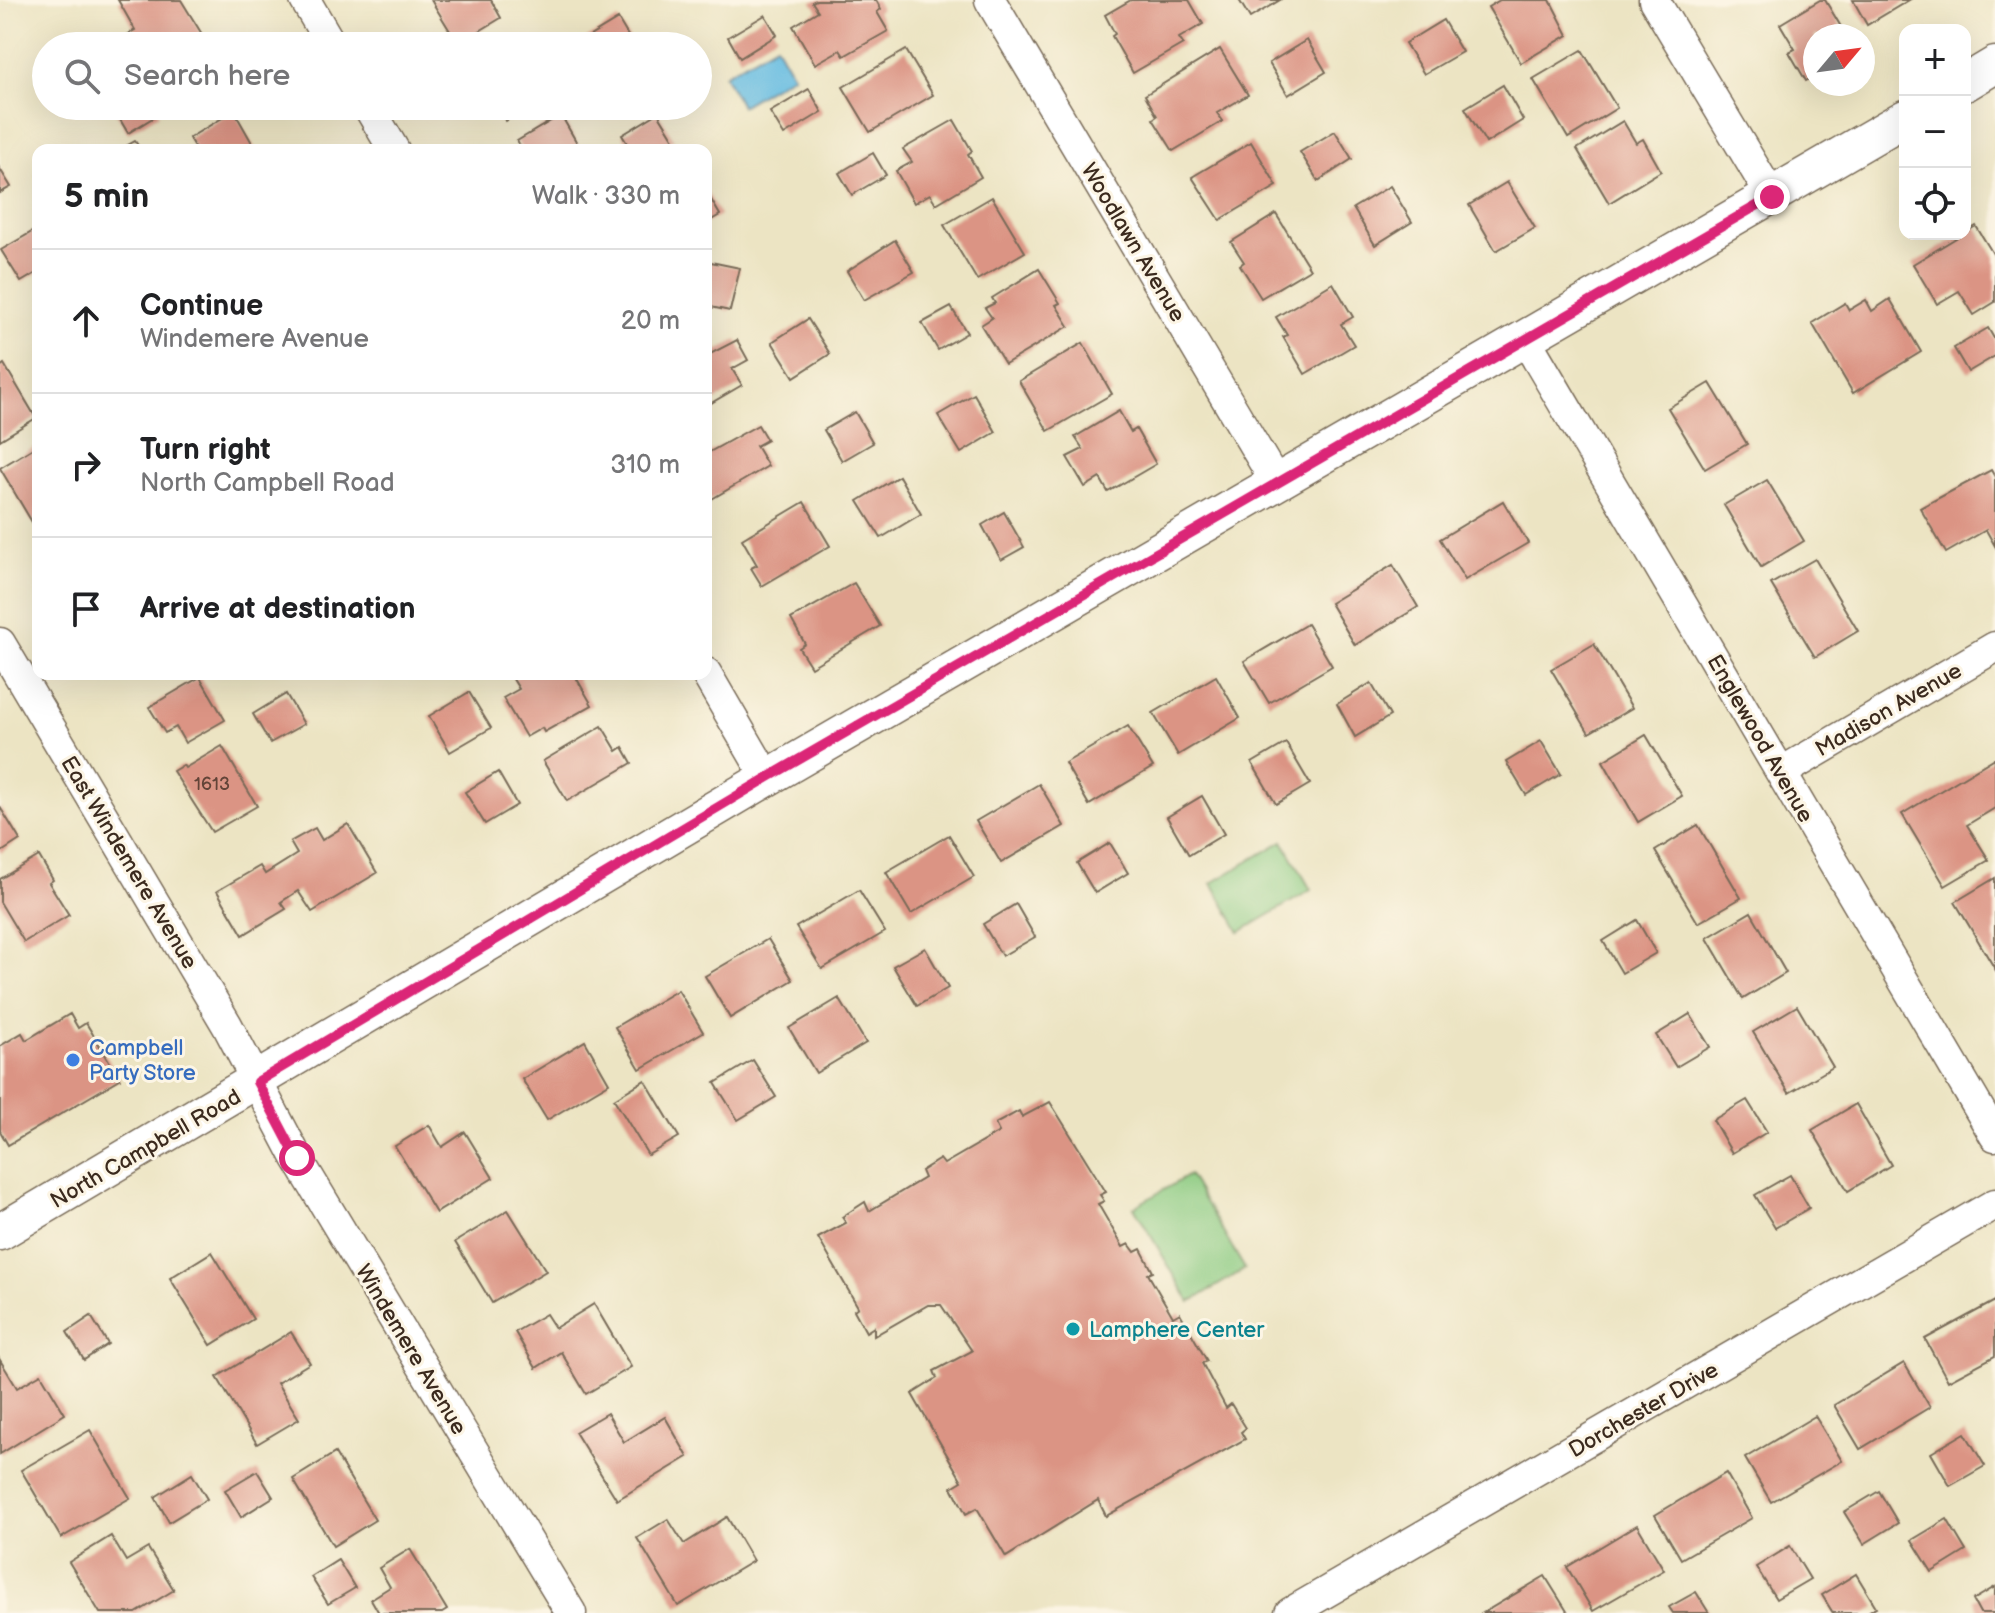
<!DOCTYPE html>
<html lang="en">
<head>
<meta charset="utf-8">
<style>
  body { margin:0; font-family:"Balsamiq Sans",sans-serif; background:#f6f6f6; color:#202124 }
  .controls { position:absolute; right:24px; top:24px; display:grid; overflow:hidden; border-radius:16px; box-shadow:0 8px 32px #0002 }
  .controls button { width:72px; height:72px; display:grid; place-items:center; padding:0; border:0; border-bottom:2px solid #e0e0e0; background:#fff; color:#202124; font:40px sans-serif }
  .compass { position:absolute; left:1803px; top:24px; width:72px; height:72px; border-radius:50%; background:#fff; box-shadow:0 8px 32px #0002; rotate:61deg }
  .stop { position:absolute; width:24px; height:24px; margin:-18px; border:6px solid #db2777; border-radius:50%; background:#fff }
  .stop.end { background:#db2777; border-color:#fff; box-shadow:0 2px 8px #0008 }
  .list { margin:0; padding:0; list-style:none }
  h2 { display:flex; justify-content:space-between; align-items:center; height:104px; margin:0; padding:0 32px; font-size:34px }
  h2 small { font-size:26px; font-weight:400; color:#757577 }
  .list li { display:grid; grid-template-columns:52px 1fr auto; gap:24px; align-items:center; box-sizing:border-box; height:144px; padding:0 32px; border-top:2px solid #e0e0e0 }
  .list b { display:block; font-size:30px; white-space:nowrap }
  .list p { margin:0; font-size:26px; white-space:nowrap; color:#757577 }
  .list em { font-size:26px; font-style:normal; color:#757577 }
  .icon { flex:none; width:44px; height:44px; fill:none; stroke:currentColor; stroke-width:2; stroke-linecap:round; stroke-linejoin:round }
  .map { position:relative; flex:none; width:1995px; height:1613px; overflow:hidden }
  .search { position:absolute; background:#fff; box-shadow:0 8px 32px #0002; left:32px; top:32px; width:680px; height:88px; display:flex; align-items:center; gap:20px; box-sizing:border-box; padding:0 28px; border-radius:44px; color:#757577; font-size:30px }
  .panel { position:absolute; background:#fff; box-shadow:0 8px 32px #0002; left:32px; top:144px; width:680px; height:536px; border-radius:16px }
  .map>svg:first-child { display:block }
</style>
</head>
<body>
<div class="map">
<svg width="1995" height="1613" viewBox="0 0 1995 1613">
  <rect width="100%" height="100%" fill="#fcf5e5"/>
  <filter id="ink" filterUnits="userSpaceOnUse"><feTurbulence type="fractalNoise" baseFrequency=".0125" numOctaves="2"/><feDisplacementMap in="SourceGraphic" scale="16" xChannelSelector="R" yChannelSelector="G"/><feConvolveMatrix kernelMatrix="1 2 1 2 8 2 1 2 1" color-interpolation-filters="sRGB"/></filter>
  <filter id="wash" filterUnits="userSpaceOnUse"><feTurbulence type="fractalNoise" baseFrequency=".006" numOctaves="4" result="noise"/><feDisplacementMap in="SourceGraphic" scale="32" xChannelSelector="R" yChannelSelector="G"/><feGaussianBlur stdDeviation="1.8" result="paint"/><feColorMatrix in="noise" values="0 0 0 0 0 0 0 0 0 0 0 0 0 0 0 0 0 1.4 0 .05"/><feComposite in="paint" operator="in"/></filter>
  <g filter="url(#wash)">
    <rect width="100%" height="100%" fill="#ece4c3"/>
    <g fill="#8ccb82" stroke="#647a50" stroke-width="2">
      <polygon points="1283,841 1311,890 1240,932 1212,883"/>
      <polygon points="1189,1175 1245,1269 1190,1302 1134,1207"/>
    </g>
    <polygon fill="#64bbe1" stroke="#507280" stroke-width="2" points="776,45 793,75 741,106 724,75"/>
    <g id="blocks">
      <g fill="#db9484">
        <polygon points="118,0 181,0 205,39 201,41 204,46 120,46 117,41 135,30"/>
        <polygon points="431,0 491,0 501,18 458,44"/>
        <polygon points="816,0 876,0 881,9 877,12 888,31 844,56 840,50 815,64 793,26 818,11 812,2"/>
        <polygon points="1131,0 1189,0 1203,24 1179,38 1183,44 1133,73 1112,36 1115,34 1105,15"/>
        <polygon points="1239,0 1280,0 1250,18"/>
        <polygon points="1500,0 1550,0 1568,35 1521,63 1488,7"/>
        <polygon points="1820,0 1825,0 1846,35 1852,31 1855,36 1815,36 1815,76 1806,81 1789,52 1795,49 1780,24"/>
        <polygon points="1853,0 1909,0 1867,25"/>
        <polygon points="765,15 777,35 740,58 728,37"/>
        <polygon points="618,19 634,46 578,46 577,44"/>
        <polygon points="1443,20 1462,52 1424,74 1405,43"/>
        <polygon points="515,36 521,46 499,46"/>
        <polygon points="1307,40 1326,72 1288,95 1269,63"/>
        <polygon points="1220,49 1248,95 1217,113 1223,121 1173,151 1153,119 1157,116 1145,95"/>
        <polygon points="906,50 933,95 870,132 843,87"/>
        <polygon points="1582,50 1617,108 1568,138 1533,79"/>
        <polygon points="1503,85 1523,120 1486,143 1465,108"/>
        <polygon points="809,89 822,112 784,135 770,112"/>
        <polygon points="112,106 154,106 159,114 128,133"/>
        <polygon points="497,106 531,106 506,121"/>
        <polygon points="234,111 256,150 196,150 189,138"/>
        <polygon points="658,113 674,139 655,150 631,150 622,135"/>
        <polygon points="561,115 581,150 522,150 517,141"/>
        <polygon points="954,120 972,151 968,154 981,177 936,204 930,194 914,203 896,171 912,162 903,149"/>
        <polygon points="1623,121 1636,143 1643,139 1661,171 1609,203 1577,149"/>
        <polygon points="1335,131 1352,159 1318,181 1300,152"/>
        <polygon points="135,141 141,150 119,150"/>
        <polygon points="1251,142 1277,186 1220,220 1192,177"/>
        <polygon points="873,153 886,175 852,195 839,173"/>
        <polygon points="0,169 11,187 0,193"/>
        <polygon points="1507,182 1535,228 1496,251 1469,205"/>
        <polygon points="1390,186 1412,222 1375,245 1353,208"/>
        <polygon points="706,191 720,215 706,223"/>
        <polygon points="992,197 1025,252 977,280 944,225"/>
        <polygon points="1276,214 1310,269 1261,298 1240,265 1244,262 1231,242"/>
        <polygon points="1976,226 1995,257 1995,302 1974,315 1959,291 1937,304 1913,264"/>
        <polygon points="37,229 38,272 21,282 1,250"/>
        <polygon points="895,240 914,272 864,300 847,271"/>
        <polygon points="706,261 740,268 730,311 706,306"/>
        <polygon points="1039,269 1060,303 1056,305 1069,326 1005,364 981,325 992,318 985,308 995,303 992,298"/>
        <polygon points="1333,283 1353,317 1341,324 1354,345 1305,374 1283,337 1287,335 1276,317"/>
        <polygon points="1890,299 1921,352 1853,393 1812,323 1845,303 1849,310 1866,300 1872,311"/>
        <polygon points="951,307 967,333 938,350 922,323"/>
        <polygon points="808,319 830,354 794,377 772,342"/>
        <polygon points="1988,328 1995,340 1995,356 1968,372 1954,348"/>
        <polygon points="737,340 748,360 732,369 742,385 706,406 706,356"/>
        <polygon points="1083,343 1112,394 1048,431 1019,381"/>
        <polygon points="4,364 36,418 0,440 0,367"/>
        <polygon points="1710,383 1747,444 1705,469 1668,408"/>
        <polygon points="974,394 996,432 961,453 938,415"/>
        <polygon points="1119,411 1131,432 1136,429 1156,464 1108,492 1100,478 1085,487 1067,457 1083,449 1075,437"/>
        <polygon points="855,412 873,443 842,461 824,430"/>
        <polygon points="758,425 767,440 756,446 768,466 710,500 706,494 706,454"/>
        <polygon points="38,445 38,518 32,522 0,468"/>
        <polygon points="1991,470 1995,477 1995,546 1986,530 1946,553 1920,508"/>
        <polygon points="899,476 921,514 881,538 858,501"/>
        <polygon points="1767,480 1804,541 1761,567 1724,505"/>
        <polygon points="1503,501 1528,543 1465,580 1440,539"/>
        <polygon points="804,502 830,546 762,586 751,568 757,565 742,539"/>
        <polygon points="1004,512 1024,547 1001,560 982,525"/>
        <polygon points="1815,559 1858,631 1815,657 1771,584"/>
        <polygon points="1393,565 1418,607 1355,645 1330,603"/>
        <polygon points="854,583 880,626 811,667 799,648 805,644 791,619"/>
        <polygon points="1307,624 1332,666 1269,703 1244,661"/>
        <polygon points="1594,644 1632,708 1589,733 1551,669"/>
        <polygon points="522,674 581,674 582,676 577,679 592,705 544,732 542,728 526,737 503,698 519,689 513,679"/>
        <polygon points="1216,676 1240,718 1178,755 1153,713"/>
        <polygon points="200,677 225,720 185,743 176,727 165,733 149,707"/>
        <polygon points="1371,683 1390,716 1355,737 1337,704"/>
        <polygon points="469,692 491,728 450,752 429,716"/>
        <polygon points="286,694 304,724 270,743 253,714"/>
        <polygon points="602,726 617,751 623,747 632,763 567,801 543,761"/>
        <polygon points="1128,726 1153,767 1089,805 1065,763"/>
        <polygon points="1646,735 1682,796 1638,822 1603,761"/>
        <polygon points="1541,741 1561,774 1526,795 1506,762"/>
        <polygon points="1286,743 1310,784 1276,804 1252,763"/>
        <polygon points="222,746 257,806 212,832 173,771 183,765 185,768"/>
        <polygon points="1995,758 1995,808 1967,825 1989,860 1945,886 1902,814"/>
        <polygon points="498,772 517,805 485,824 465,792"/>
        <polygon points="1039,784 1064,826 1001,863 976,821"/>
        <polygon points="1202,796 1224,834 1189,855 1167,817"/>
        <polygon points="0,807 20,840 0,853"/>
        <polygon points="348,824 377,873 312,912 298,891 281,902 286,909 243,935 217,891 260,866 265,874 297,854 290,842 315,828 322,840"/>
        <polygon points="1698,825 1741,898 1698,923 1655,851"/>
        <polygon points="949,835 974,877 911,914 886,872"/>
        <polygon points="1110,843 1128,873 1095,893 1077,863"/>
        <polygon points="39,856 53,880 49,883 69,915 24,942 0,902 0,879"/>
        <polygon points="1995,878 1995,969 1955,902"/>
        <polygon points="859,890 885,932 822,969 796,927"/>
        <polygon points="1016,904 1035,937 1002,956 983,924"/>
        <polygon points="1751,912 1786,973 1743,999 1707,938"/>
        <polygon points="1637,920 1656,953 1622,973 1603,941"/>
        <polygon points="768,939 793,980 730,1018 705,976"/>
        <polygon points="925,948 948,988 917,1006 893,966"/>
        <polygon points="678,990 703,1032 640,1069 615,1027"/>
        <polygon points="839,998 866,1043 816,1073 789,1028"/>
        <polygon points="1797,1006 1833,1067 1789,1093 1753,1032"/>
        <polygon points="70,1014 78,1028 86,1023 120,1079 8,1145 0,1131 0,1046 22,1033 26,1040"/>
        <polygon points="1690,1014 1710,1047 1676,1067 1656,1035"/>
        <polygon points="585,1041 609,1083 547,1120 522,1079"/>
        <polygon points="753,1060 776,1097 738,1120 715,1083"/>
        <polygon points="645,1080 679,1137 648,1155 614,1099"/>
        <polygon points="1747,1100 1767,1132 1732,1153 1713,1120"/>
        <polygon points="1050,1102 1106,1192 1100,1195 1104,1201 1098,1204 1123,1247 1129,1244 1135,1252 1141,1249 1153,1272 1148,1274 1173,1317 1180,1313 1207,1361 1202,1363 1226,1408 1231,1404 1246,1428 1241,1432 1245,1439 1106,1516 1098,1500 1006,1557 977,1508 966,1514 952,1487 962,1481 912,1394 937,1378 934,1371 972,1351 941,1305 928,1305 874,1336 874,1327 866,1332 854,1310 858,1307 818,1238 846,1223 842,1217 865,1202 869,1211 924,1178 921,1171 940,1159 944,1164 999,1132 995,1124 1019,1111 1022,1117"/>
        <polygon points="1856,1104 1891,1165 1848,1191 1812,1130"/>
        <polygon points="429,1125 442,1147 465,1132 493,1178 436,1213 395,1146"/>
        <polygon points="1790,1175 1809,1208 1775,1228 1755,1195"/>
        <polygon points="508,1210 546,1271 492,1303 455,1242"/>
        <polygon points="212,1252 253,1319 211,1345 170,1278"/>
        <polygon points="1995,1301 1995,1356 1948,1381 1925,1339"/>
        <polygon points="594,1304 631,1367 586,1394 561,1352 536,1368 515,1332 546,1314 555,1328"/>
        <polygon points="91,1316 108,1344 84,1360 67,1332"/>
        <polygon points="291,1332 310,1363 277,1383 299,1419 257,1444 217,1377"/>
        <polygon points="0,1360 17,1388 41,1374 65,1414 0,1454"/>
        <polygon points="1904,1363 1930,1407 1860,1449 1834,1405"/>
        <polygon points="607,1413 624,1442 665,1417 688,1457 617,1500 575,1432"/>
        <polygon points="1815,1416 1842,1461 1771,1502 1745,1458"/>
        <polygon points="90,1430 130,1498 61,1538 21,1470"/>
        <polygon points="1965,1433 1985,1466 1950,1486 1931,1453"/>
        <polygon points="335,1453 375,1520 333,1546 293,1479"/>
        <polygon points="257,1471 273,1497 241,1517 225,1490"/>
        <polygon points="1726,1473 1752,1518 1681,1559 1655,1515"/>
        <polygon points="192,1474 207,1499 169,1522 155,1497"/>
        <polygon points="1879,1491 1898,1523 1864,1544 1844,1512"/>
        <polygon points="727,1517 753,1561 678,1606 637,1538 668,1519 684,1544"/>
        <polygon points="1947,1519 1966,1551 1932,1572 1912,1540"/>
        <polygon points="1637,1525 1664,1570 1593,1611 1567,1567"/>
        <polygon points="111,1536 126,1561 148,1548 174,1590 136,1613 100,1613 69,1562"/>
        <polygon points="1790,1546 1810,1579 1776,1599 1756,1567"/>
        <polygon points="410,1549 447,1610 442,1613 379,1613 371,1599 390,1587 379,1568"/>
        <polygon points="338,1560 355,1588 328,1604 311,1577"/>
        <polygon points="1856,1574 1876,1607 1866,1613 1833,1613 1822,1595"/>
        <polygon points="1545,1576 1568,1613 1483,1613"/>
        <polygon points="1995,1587 1995,1613 1980,1613 1973,1600"/>
        <polygon points="1696,1592 1709,1613 1673,1613 1669,1607"/>
      </g>
    </g>
  </g>
  <g filter="url(#ink)">
    <use href="#blocks" fill-opacity="0" stroke="#796b58" stroke-width="2"/>
    <g fill="none" stroke-linecap="round" stroke-linejoin="round">
      <g stroke="#796b58" stroke-width="33">
        <g id="minor">
          <polyline points="305,0 332,46"/>
          <polyline points="990,0 1277,484"/>
          <polyline points="1654,0 1772,197"/>
          <polyline points="368,106 394,150"/>
          <polyline points="1526,340 1995,1136"/>
          <polyline points="0,643 227,1025 297,1158 571,1613"/>
          <polyline points="706,673 767,778"/>
          <polyline points="1782,772 1995,647"/>
          <polyline points="1290,1613 1995,1204"/>
        </g>
      </g>
      <g stroke="#796b58" stroke-width="39">
        <g id="tertiary">
          <polyline points="1965,83 1995,65"/>
          <polyline points="0,1232 767,778 1905,118"/>
        </g>
      </g>
      <use href="#minor" stroke="#fff" stroke-width="30"/>
      <use href="#tertiary" stroke="#fff" stroke-width="36"/>
    </g>
  </g>
  <g fill="none" stroke-linecap="round" stroke-linejoin="round" filter="url(#ink)">
    <polyline stroke="#db2777" stroke-width="10" points="297,1158 257,1082 767,778 1772,197"/>
  </g>
  <circle fill="#3f7fe0" stroke="#fcf5e5" stroke-width="3" cx="73" cy="1060" r="8"/>
  <circle fill="#0f9aa8" stroke="#fcf5e5" stroke-width="3" cx="1073" cy="1329" r="8"/>
  <g text-anchor="middle" stroke-width="6" stroke-linejoin="round" paint-order="stroke">
    <g font-size="18" fill="#634438">
      <text x="212" y="790">1613</text>
    </g>
    <g font-size="22" fill="#3b2a1e" stroke="#fcf5e5">
      <text transform="translate(1134 242) rotate(59)" y="8">Woodlawn Avenue</text>
      <text transform="translate(1888 709) rotate(-30)" y="8">Madison Avenue</text>
      <text transform="translate(1761 738) rotate(60)" y="8">Englewood Avenue</text>
      <text transform="translate(130 862) rotate(59)" y="8">East Windemere Avenue</text>
      <text transform="translate(145 1148) rotate(-30)" y="8">North Campbell Road</text>
      <text transform="translate(412 1349) rotate(59)" y="8">Windemere Avenue</text>
      <text transform="translate(1643 1409) rotate(-30)" y="8">Dorchester Drive</text>
    </g>
    <g font-size="22" fill="#366cbe" stroke="#fcf5e5" text-anchor="start">
      <text x="89" y="1055">Campbell<tspan x="89" dy="25">Party Store</tspan></text>
    </g>
    <g font-size="22" fill="#0d838f" stroke="#fcf5e5" text-anchor="start">
      <text x="1089" y="1337">Lamphere Center</text>
    </g>
  </g>
</svg>
<div class="controls">
<button>+</button>
<button>−</button>
<button><svg class="icon" aria-label="locate" viewBox="0 0 24 24"><circle cx="12" cy="12" r="6"/><path d="M12 2v4M12 18v4M2 12h4M18 12h4"/></svg></button>
</div>
<svg class="compass" viewBox="-18 -18 36 36"><path d="M0-13l5 13h-10z" fill="#e53935"/><path d="M0 13l5-13h-10z" fill="#757577"/></svg>
<div class="stop" style="left:297px;top:1158px"></div>
<div class="stop end" style="left:1772px;top:197px"></div>
<div class="search"><svg class="icon" aria-label="search" viewBox="0 0 24 24"><circle cx="10" cy="10" r="6"/><path d="M15 15l6 6"/></svg>Search here</div>
<section class="panel">
<h2>5 min<small>Walk · 330 m</small></h2>
<ul class="list">
<li><svg class="icon" aria-label="ahead" viewBox="0 0 24 24"><path d="M12 20V5M6 11l6-6 6 6"/></svg><div><b>Continue</b><p>Windemere Avenue</p></div><em>20 m</em></li>
<li><svg class="icon" aria-label="right" viewBox="0 0 24 24"><path d="M7 20v-9h11M14 6l5 5-5 5"/></svg><div><b>Turn right</b><p>North Campbell Road</p></div><em>310 m</em></li>
<li><svg class="icon" aria-label="arrive" viewBox="0 0 24 24"><path d="M6 21V4h12l-3 4 3 4H6"/></svg><div><b>Arrive at destination</b></div></li>
</ul>
</section>
</div>
</body>
</html>
